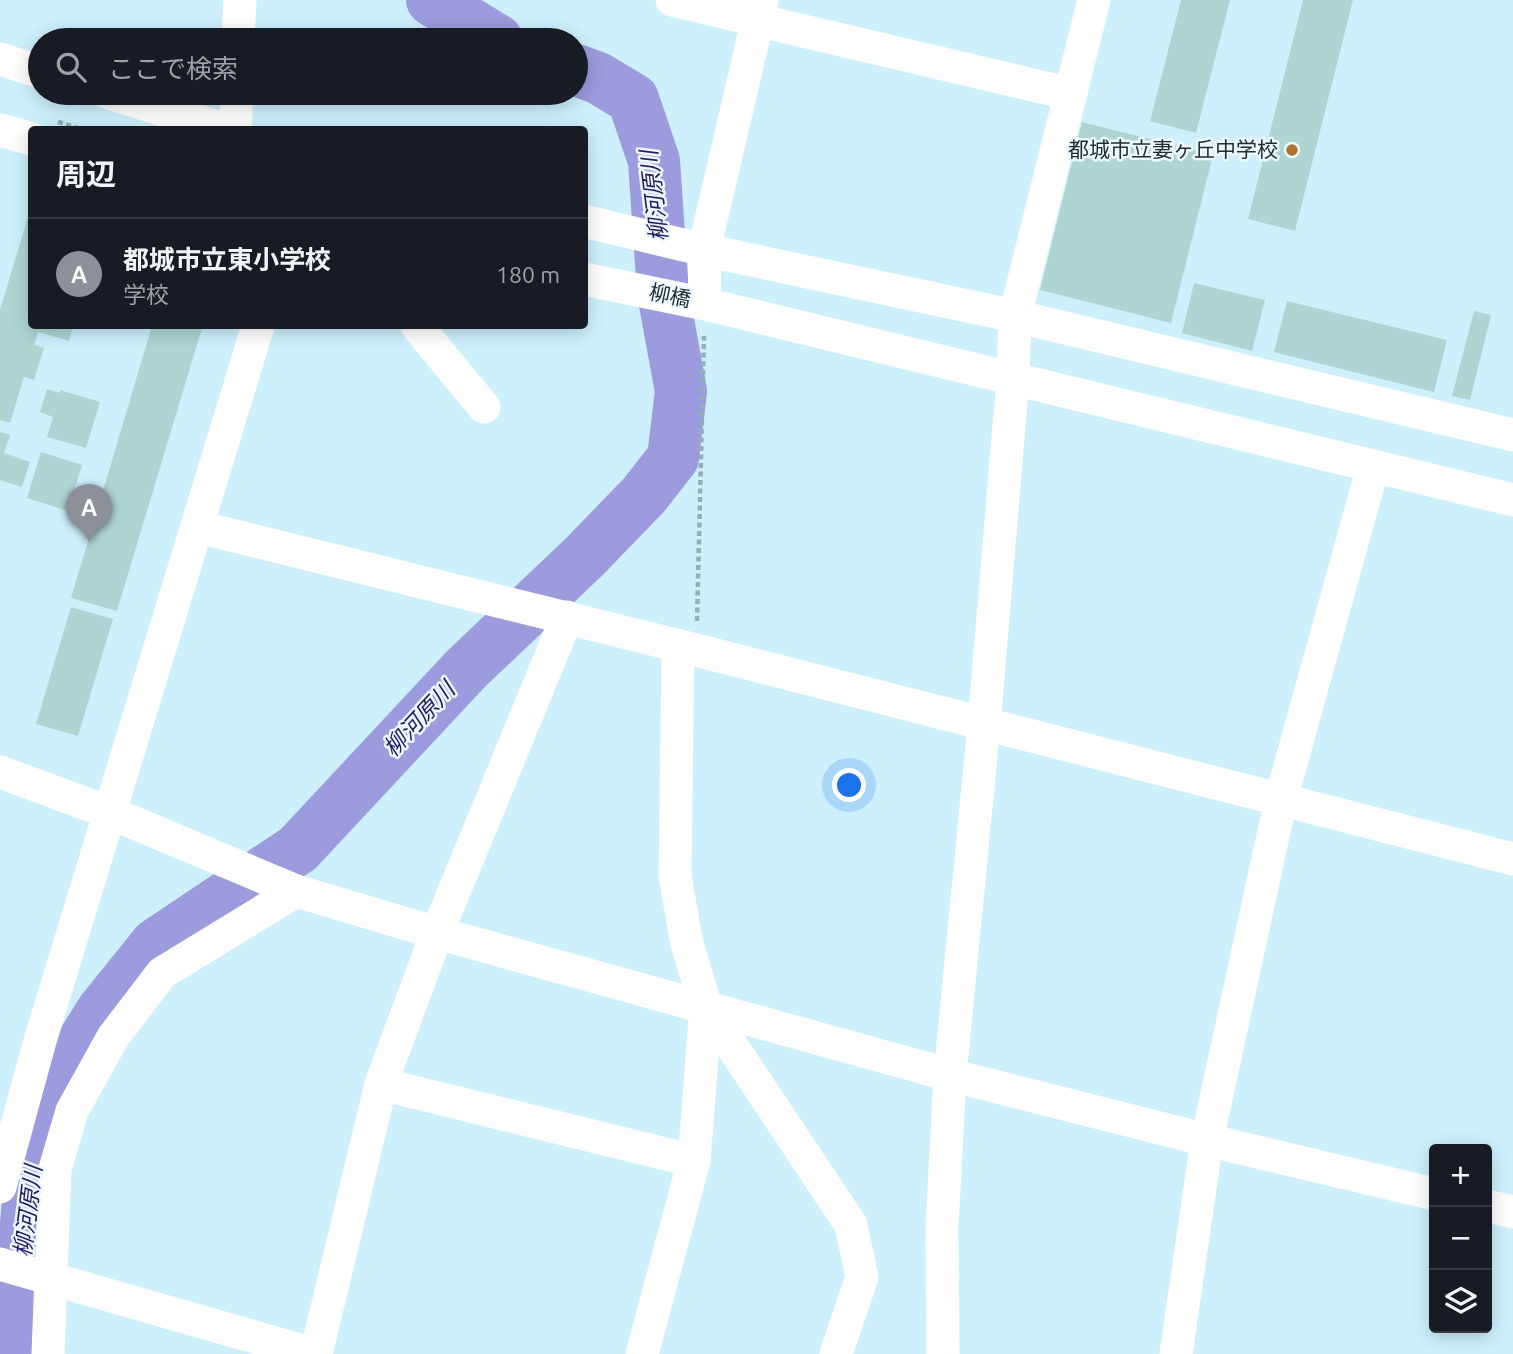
<!DOCTYPE html>
<html lang="ja">
<head>
<meta charset="utf-8">
<style>
  body { margin:0; font-family:Ubuntu,"Noto Sans JP",sans-serif; background:#242831; color:#f1f3f6 }
  .controls { position:absolute; right:21px; bottom:21px; display:grid; overflow:hidden; border-radius:7px; box-shadow:0 4px 18px #0003 }
  .controls button { width:63px; height:63px; display:grid; place-items:center; padding:0; border:0; border-bottom:2px solid #363941; background:#171b24; color:#f1f3f6; font:35px sans-serif }
  .you { position:absolute; left:850px; top:786px; width:24px; height:24px; margin:-18px; border:5px solid #fff; border-radius:50%; background:#1a73e8; box-shadow:0 0 0 10px #1a73e833 }
  .badge { display:grid; place-items:center; width:46px; height:46px; border-radius:50%; background:#8c9099; color:#fff; font-size:23px; font-weight:700 }
  .pin { position:absolute; translate:-50% -58px; filter:drop-shadow(0 2px 4px #0008) }
  .pin::after { content:''; position:absolute; top:37px; width:24px; height:21px; background:inherit; clip-path:polygon(0 0,100% 0,50% 100%) }
  .list { margin:0; padding:0; list-style:none }
  h2 { display:flex; justify-content:space-between; align-items:center; height:91px; margin:0; padding:0 28px; font-size:30px }
  h2 small { font-size:23px; font-weight:400; color:#9ea1a6 }
  .list li { display:grid; grid-template-columns:46px 1fr auto; gap:21px; align-items:center; box-sizing:border-box; height:112px; padding:0 28px; border-top:2px solid #363941 }
  .list b { display:block; font-size:26px; white-space:nowrap }
  .list p { margin:0; font-size:23px; white-space:nowrap; color:#9ea1a6 }
  .list em { font-size:23px; font-style:normal; color:#9ea1a6 }
  .icon { flex:none; width:38px; height:38px; fill:none; stroke:currentColor; stroke-width:2; stroke-linecap:round; stroke-linejoin:round }
  .map { position:relative; flex:none; width:1513px; height:1354px; overflow:hidden }
  .search { position:absolute; background:#171b24; box-shadow:0 4px 18px #0003; left:28px; top:28px; width:560px; height:77px; display:flex; align-items:center; gap:18px; box-sizing:border-box; padding:0 24px; border-radius:38px; color:#9ea1a6; font-size:26px }
  .panel { position:absolute; background:#171b24; box-shadow:0 4px 18px #0003; left:28px; top:126px; width:560px; height:203px; border-radius:7px }
  .map>svg:first-child { display:block }
</style>
</head>
<body>
<div class="map">
<svg width="1513" height="1354" viewBox="0 0 1513 1354">
  <rect width="100%" height="100%" fill="#cef0fd"/>
  <g fill="none" stroke-linecap="round" stroke-linejoin="round">
    <g stroke="#9b9bde" stroke-width="52">
      <polyline points="432,0 497,40"/>
      <polyline points="22,1354 22,1269 31,1167 64,1072 102,1011 156,944 298,849 466,669 585,556 644,495 673,458 681,391 663,293 654,161 633,99 598,78 576,70"/>
    </g>
  </g>
  <g fill="#afd5d2">
    <polygon points="1181,0 1230,0 1196,133 1150,121"/>
    <polygon points="1303,0 1353,0 1295,231 1248,219"/>
    <polygon points="1082,122 1213,155 1171,323 1040,290"/>
    <polygon points="31,207 32,326 73,326 69,341 38,332 34,345 44,348 34,380 24,377 10,423 0,420 0,310"/>
    <polygon points="1194,283 1265,300 1252,351 1182,333"/>
    <polygon points="1287,301 1447,340 1434,392 1274,352"/>
    <polygon points="1474,311 1491,315 1470,400 1452,396"/>
    <polygon points="152,326 195,326 202,328 117,611 71,598"/>
    <polygon points="47,389 60,393 60,390 100,402 86,448 47,437 53,417 40,412"/>
    <polygon points="0,432 10,435 4,453 30,462 22,487 0,480"/>
    <polygon points="41,452 82,465 68,511 27,498"/>
    <polygon points="71,607 113,619 78,736 36,724"/>
  </g>
  <g fill="none" stroke-linecap="round" stroke-linejoin="round">
    <g stroke="#94afb9" stroke-width="4.5" stroke-dasharray="5 3.5" stroke-linecap="butt">
      <polyline points="58,122 84,130"/>
      <polyline points="697,621 704,336"/>
    </g>
    <g stroke="#fff" stroke-width="33">
      <polyline points="672,0 1071,94"/>
      <polyline points="238,40 240,0"/>
      <polyline points="0,59 40,72"/>
      <polyline points="109,93 227,130"/>
      <polyline points="0,130 32,139"/>
      <polyline points="235,130 237,93"/>
      <polyline points="584,221 704,250 1015,316 1513,435"/>
      <polyline points="584,279 705,304 1513,500"/>
      <polyline points="705,304 704,250 762,1"/>
      <polyline points="417,326 484,407"/>
      <polyline points="198,527 696,650 1513,859"/>
      <polyline points="678,646 675,876 687,944 706,1007 851,1225 862,1277 836,1354"/>
      <polyline points="0,772 111,813 296,891 437,933 950,1075 1207,1140 1434,1194"/>
      <polyline points="381,1084 694,1161"/>
      <polyline points="0,1187 40,1041 258,326"/>
      <polyline points="1487,1206 1513,1212"/>
      <polyline points="0,1264 314,1354"/>
      <polyline points="48,1354 55,1169 72,1111 113,1037 162,973 296,891"/>
      <polyline points="316,1354 381,1084 437,933 567,617"/>
      <polyline points="642,1354 694,1161 706,1007"/>
      <polyline points="943,1354 942,1228 950,1075 984,725 1013,378 1015,316 1094,0"/>
      <polyline points="1176,1354 1207,1140 1281,799 1373,467"/>
    </g>
  </g>
  <circle fill="#ab7230" stroke="#ecfaff" stroke-width="2.5" cx="1292" cy="150" r="7"/>
  <g text-anchor="middle" stroke-width="5" stroke-linejoin="round" paint-order="stroke">
    <g font-size="21" fill="#202d32" stroke="#ecfaff" text-anchor="end">
      <text x="1278" y="157">都城市立妻ヶ丘中学校</text>
    </g>
    <g font-size="21" fill="#202d32" stroke="#ecfaff">
      <text transform="translate(670 296) rotate(12)" y="7">柳橋</text>
    </g>
    <g font-size="23" font-style="italic" fill="#271865" stroke="#ecfaff">
      <text transform="translate(654 196) rotate(-97)" y="8">柳河原川</text>
      <text transform="translate(419 719) rotate(-47)" y="8">柳河原川</text>
      <text transform="translate(28 1211) rotate(-83)" y="8">柳河原川</text>
    </g>
  </g>
</svg>
<div class="controls">
<button>+</button>
<button>−</button>
<button><svg class="icon" aria-label="layers" viewBox="0 0 24 24"><path d="M12 4l9 5-9 5-9-5zM3 14l9 5 9-5"/></svg></button>
</div>
<div class="you"></div>
<div class="pin badge" style="left:89px;top:542px">A</div>
<div class="search"><svg class="icon" aria-label="search" viewBox="0 0 24 24"><circle cx="10" cy="10" r="6"/><path d="M15 15l6 6"/></svg>ここで検索</div>
<section class="panel">
<h2>周辺<small></small></h2>
<ul class="list">
<li><span class="badge">A</span><div><b>都城市立東小学校</b><p>学校</p></div><em>180 m</em></li>
</ul>
</section>
</div>
</body>
</html>
